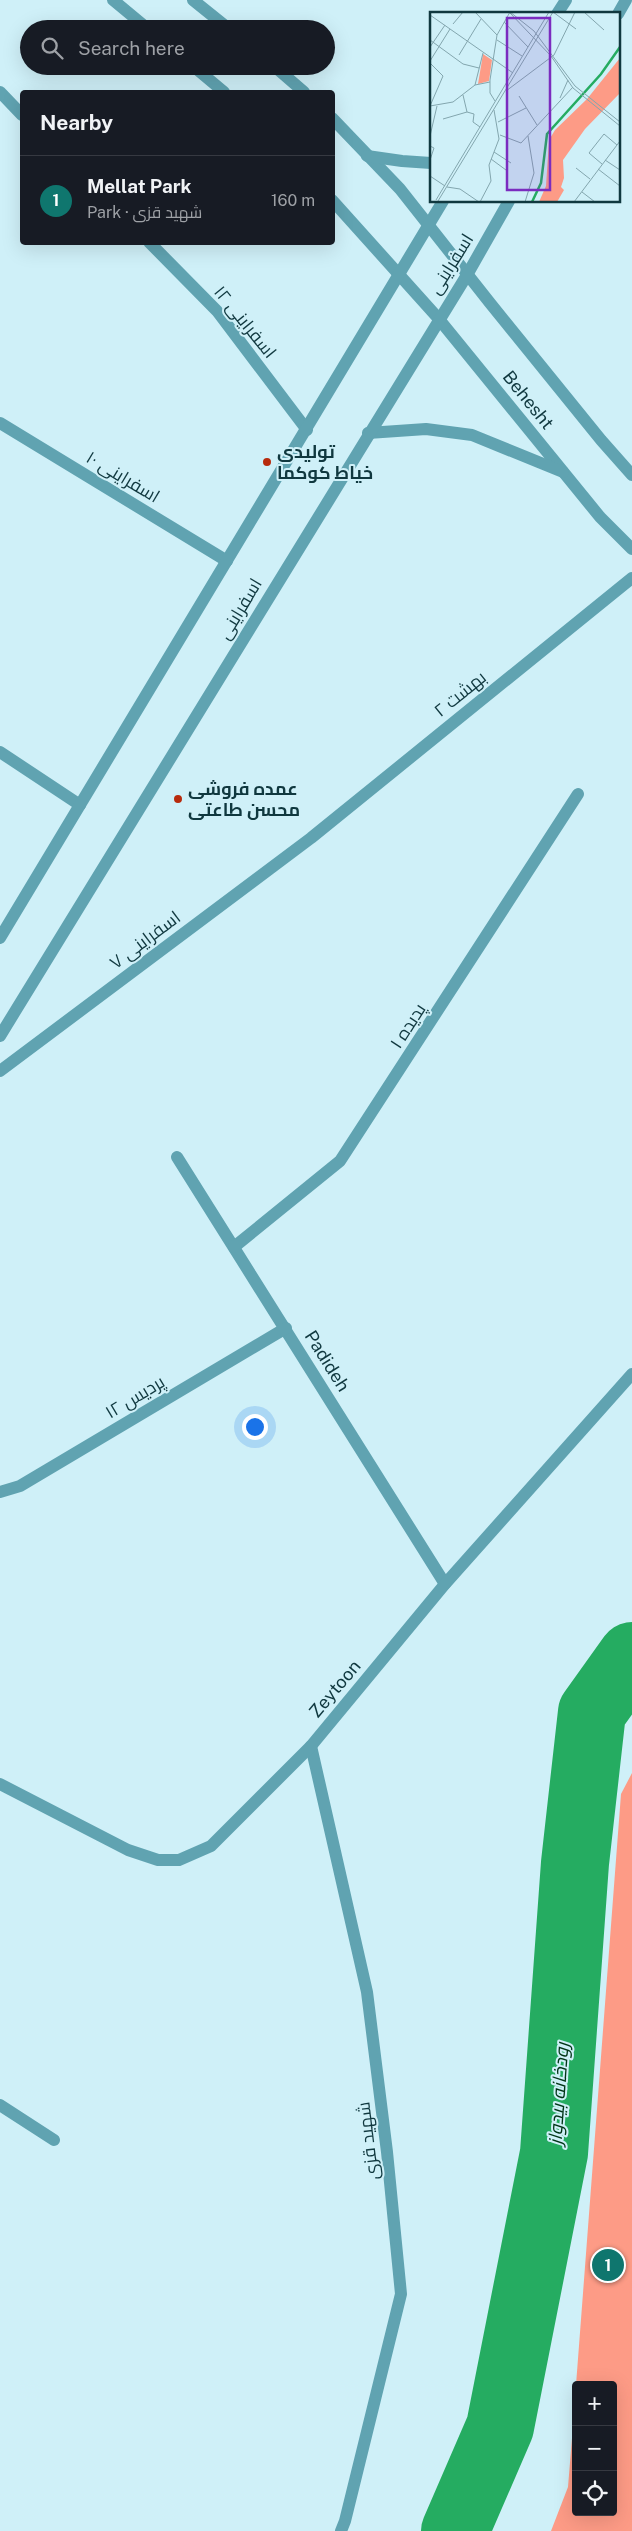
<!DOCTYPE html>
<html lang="en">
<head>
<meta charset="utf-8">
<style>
  body { margin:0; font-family:"Public Sans",Cairo,sans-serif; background:#242831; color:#f1f3f6 }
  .controls { position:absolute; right:15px; bottom:15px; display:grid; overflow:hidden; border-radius:5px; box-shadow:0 5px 20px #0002 }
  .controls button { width:45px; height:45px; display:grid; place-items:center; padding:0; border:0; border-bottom:1px solid #363941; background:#171b24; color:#f1f3f6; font:25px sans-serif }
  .you { position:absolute; left:254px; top:1426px; width:18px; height:18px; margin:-12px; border:4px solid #fff; border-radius:50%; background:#1a73e8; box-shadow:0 0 0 8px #1a73e833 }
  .badge { display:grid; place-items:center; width:32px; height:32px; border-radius:50%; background:#0f766e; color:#fff; font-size:16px; font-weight:700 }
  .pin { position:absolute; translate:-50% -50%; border:2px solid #fff; box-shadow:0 1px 5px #0006 }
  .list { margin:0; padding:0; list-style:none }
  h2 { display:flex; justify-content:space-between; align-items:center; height:65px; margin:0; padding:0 20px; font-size:21px }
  h2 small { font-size:16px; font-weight:400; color:#9ea1a6 }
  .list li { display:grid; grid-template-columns:32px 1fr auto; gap:15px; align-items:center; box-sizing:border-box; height:90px; padding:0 20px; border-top:1px solid #363941 }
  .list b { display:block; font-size:19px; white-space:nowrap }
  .list p { margin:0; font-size:16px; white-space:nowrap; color:#9ea1a6 }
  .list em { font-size:16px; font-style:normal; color:#9ea1a6 }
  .icon { flex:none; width:28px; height:28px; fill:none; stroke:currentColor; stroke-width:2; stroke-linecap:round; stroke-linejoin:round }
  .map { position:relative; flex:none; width:632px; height:2531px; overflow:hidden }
  .search { position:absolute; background:#171b24; box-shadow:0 5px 20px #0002; left:20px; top:20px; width:315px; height:55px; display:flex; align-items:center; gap:12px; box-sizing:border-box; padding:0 18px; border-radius:28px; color:#9ea1a6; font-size:19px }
  .panel { position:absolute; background:#171b24; box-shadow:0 5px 20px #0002; left:20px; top:90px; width:315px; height:155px; border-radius:5px }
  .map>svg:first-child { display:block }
</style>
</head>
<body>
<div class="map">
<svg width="632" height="2531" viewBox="0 0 632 2531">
  <rect width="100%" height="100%" fill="#cff0f8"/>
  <polygon fill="#fd9b86" points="632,1773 632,2531 551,2531 568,2487 576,2389 576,2512 613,2512 613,2385 576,2385 621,1794"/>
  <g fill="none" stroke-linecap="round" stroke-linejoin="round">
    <polyline stroke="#25ac61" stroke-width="68" points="455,2531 500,2427 554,2153 575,1863 592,1712 632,1656"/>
    <g stroke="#60a3b1" stroke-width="12">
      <polyline points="113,0 148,29"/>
      <polyline points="193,0 229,29"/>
      <polyline points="557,14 566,0"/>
      <polyline points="618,14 626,0"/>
      <polyline points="193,66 224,92"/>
      <polyline points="274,66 304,92"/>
      <polyline points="0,92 22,115"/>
      <polyline points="332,118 400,189 490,303 601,440 632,475"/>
      <polyline points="367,156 402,161 431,163"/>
      <polyline points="332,200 438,318 600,517 632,549"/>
      <polyline points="149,242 217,311 307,430"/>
      <polyline points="0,423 227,561"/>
      <polyline points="368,433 426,429 472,435 563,472"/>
      <polyline points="0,752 80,805"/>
      <polyline points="0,938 443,201"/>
      <polyline points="0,1036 467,275 509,201"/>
      <polyline points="0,1071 311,838 632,578"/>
      <polyline points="177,1157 445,1584"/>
      <polyline points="234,1247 340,1161 578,794"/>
      <polyline points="0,1492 20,1486 286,1328"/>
      <polyline points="311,1746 367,1992 387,2152 401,2294 345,2521 341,2531"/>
      <polyline points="0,1784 128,1850 158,1860 179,1860 211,1846 311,1746 445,1584 632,1374"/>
      <polyline points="0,2105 54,2140"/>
    </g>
  </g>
  <g fill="#b72b0d" stroke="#cff0f8" stroke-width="2">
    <circle cx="267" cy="462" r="5"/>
    <circle cx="178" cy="799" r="5"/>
  </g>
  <g text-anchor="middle" stroke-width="4" stroke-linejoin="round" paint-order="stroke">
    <g font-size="18" fill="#10383f" stroke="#cff0f8">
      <text transform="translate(451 264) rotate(-58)" y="6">اسفراینی</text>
      <text transform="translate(245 322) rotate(51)" y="6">اسفراینی ۱۲</text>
      <text transform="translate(528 400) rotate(51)" y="6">Behesht</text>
      <text transform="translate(123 477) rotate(31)" y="6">اسفراینی ۱۰</text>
      <text transform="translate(240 609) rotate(-59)" y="6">اسفراینی</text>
      <text transform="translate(460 694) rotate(-39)" y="6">بهشت ۲</text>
      <text transform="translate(145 940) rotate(-37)" y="6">اسفراینی ۷</text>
      <text transform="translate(408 1026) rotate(-57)" y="6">پدیده ۱</text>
      <text transform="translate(327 1361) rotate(58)" y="6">Padideh</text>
      <text transform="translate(135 1397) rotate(-31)" y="6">پردیس ۱۲</text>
      <text transform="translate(335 1689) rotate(-50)" y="6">Zeytoon</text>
      <text transform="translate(368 2141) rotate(-97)" y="6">شهید قزی</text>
    </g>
    <g font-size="18" font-weight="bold" fill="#10383f" stroke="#cff0f8" text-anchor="start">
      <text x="277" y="458">تولیدی<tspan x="277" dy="21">خیاط کوکما</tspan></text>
      <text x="188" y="795">عمده فروشی<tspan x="188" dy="21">محسن طاعتی</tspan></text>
    </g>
    <g font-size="19" font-style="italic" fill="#003416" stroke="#cff0f8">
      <text transform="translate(558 2094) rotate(-86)" y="7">رودخانه بیدواز</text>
    </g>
  </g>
  <g transform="translate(430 12)">
    <rect width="190" height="190" fill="#cff0f8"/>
    <path d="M53,42l9,6 -3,21 -11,3zM190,46v35l-35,36 -22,31 1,18 -3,9 3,3 -7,12h-18l7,-16 3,-46 6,-10 32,-31z" fill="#fd9b86"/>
    <path fill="none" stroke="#25ac61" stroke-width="2.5" d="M102,190l9,-19 6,-49 54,-60 19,-27"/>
    <path fill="none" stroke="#83a6ae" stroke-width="1" d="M45,0l22,23M80,0l24,19 41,55 45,36M123,0l23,17M154,0l20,18M80,1l41,43 22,32 47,38M0,3l83,58M74,10l24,25M23,12l10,-12M0,28l33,24 16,4M67,28l25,16M0,35l15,-22M29,43l22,-36M0,49l20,-32M0,51l13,13 -13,30M45,73l8,-32M76,79l48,-36 21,-43M33,83l4,17M89,84l18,29M130,86l8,-18M65,89l-5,-8v-13l7,-45 13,-23M0,94l23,-4 22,-17 15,-3M13,107l24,-7 7,2 -1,8 7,5M68,110l28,-14M70,123l21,8 52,-56M0,124l7,-30M0,134l4,2 -4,12M64,140l17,11M61,147l15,11M175,148l15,10M172,152l-13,-11 15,-19 13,11M146,156l14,11M168,157l22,17M0,164l15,10M17,175l13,2 19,13M152,180l13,10M6,188l113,-188M8,189l115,-189M50,190l11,-21 -2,-16 10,-26 -5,-29M95,190l9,-29 -6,-37M144,190l46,-61"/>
    <path fill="#7b2cbf" fill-opacity="0.15" stroke="#7b2cbf" stroke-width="2.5" d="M77,6h43v172h-43z"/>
    <rect width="190" height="190" fill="none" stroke="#10383f" stroke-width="2.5"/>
  </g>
</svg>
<div class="controls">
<button>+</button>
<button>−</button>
<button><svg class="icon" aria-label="locate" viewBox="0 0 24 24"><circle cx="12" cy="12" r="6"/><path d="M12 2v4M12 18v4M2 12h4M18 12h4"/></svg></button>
</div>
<div class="you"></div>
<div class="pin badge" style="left:608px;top:2265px">1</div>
<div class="search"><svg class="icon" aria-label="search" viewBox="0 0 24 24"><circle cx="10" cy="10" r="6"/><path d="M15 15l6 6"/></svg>Search here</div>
<section class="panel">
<h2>Nearby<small></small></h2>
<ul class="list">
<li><span class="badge">1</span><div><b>Mellat Park</b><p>Park · شهید قزی</p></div><em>160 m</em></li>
</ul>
</section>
</div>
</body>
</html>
